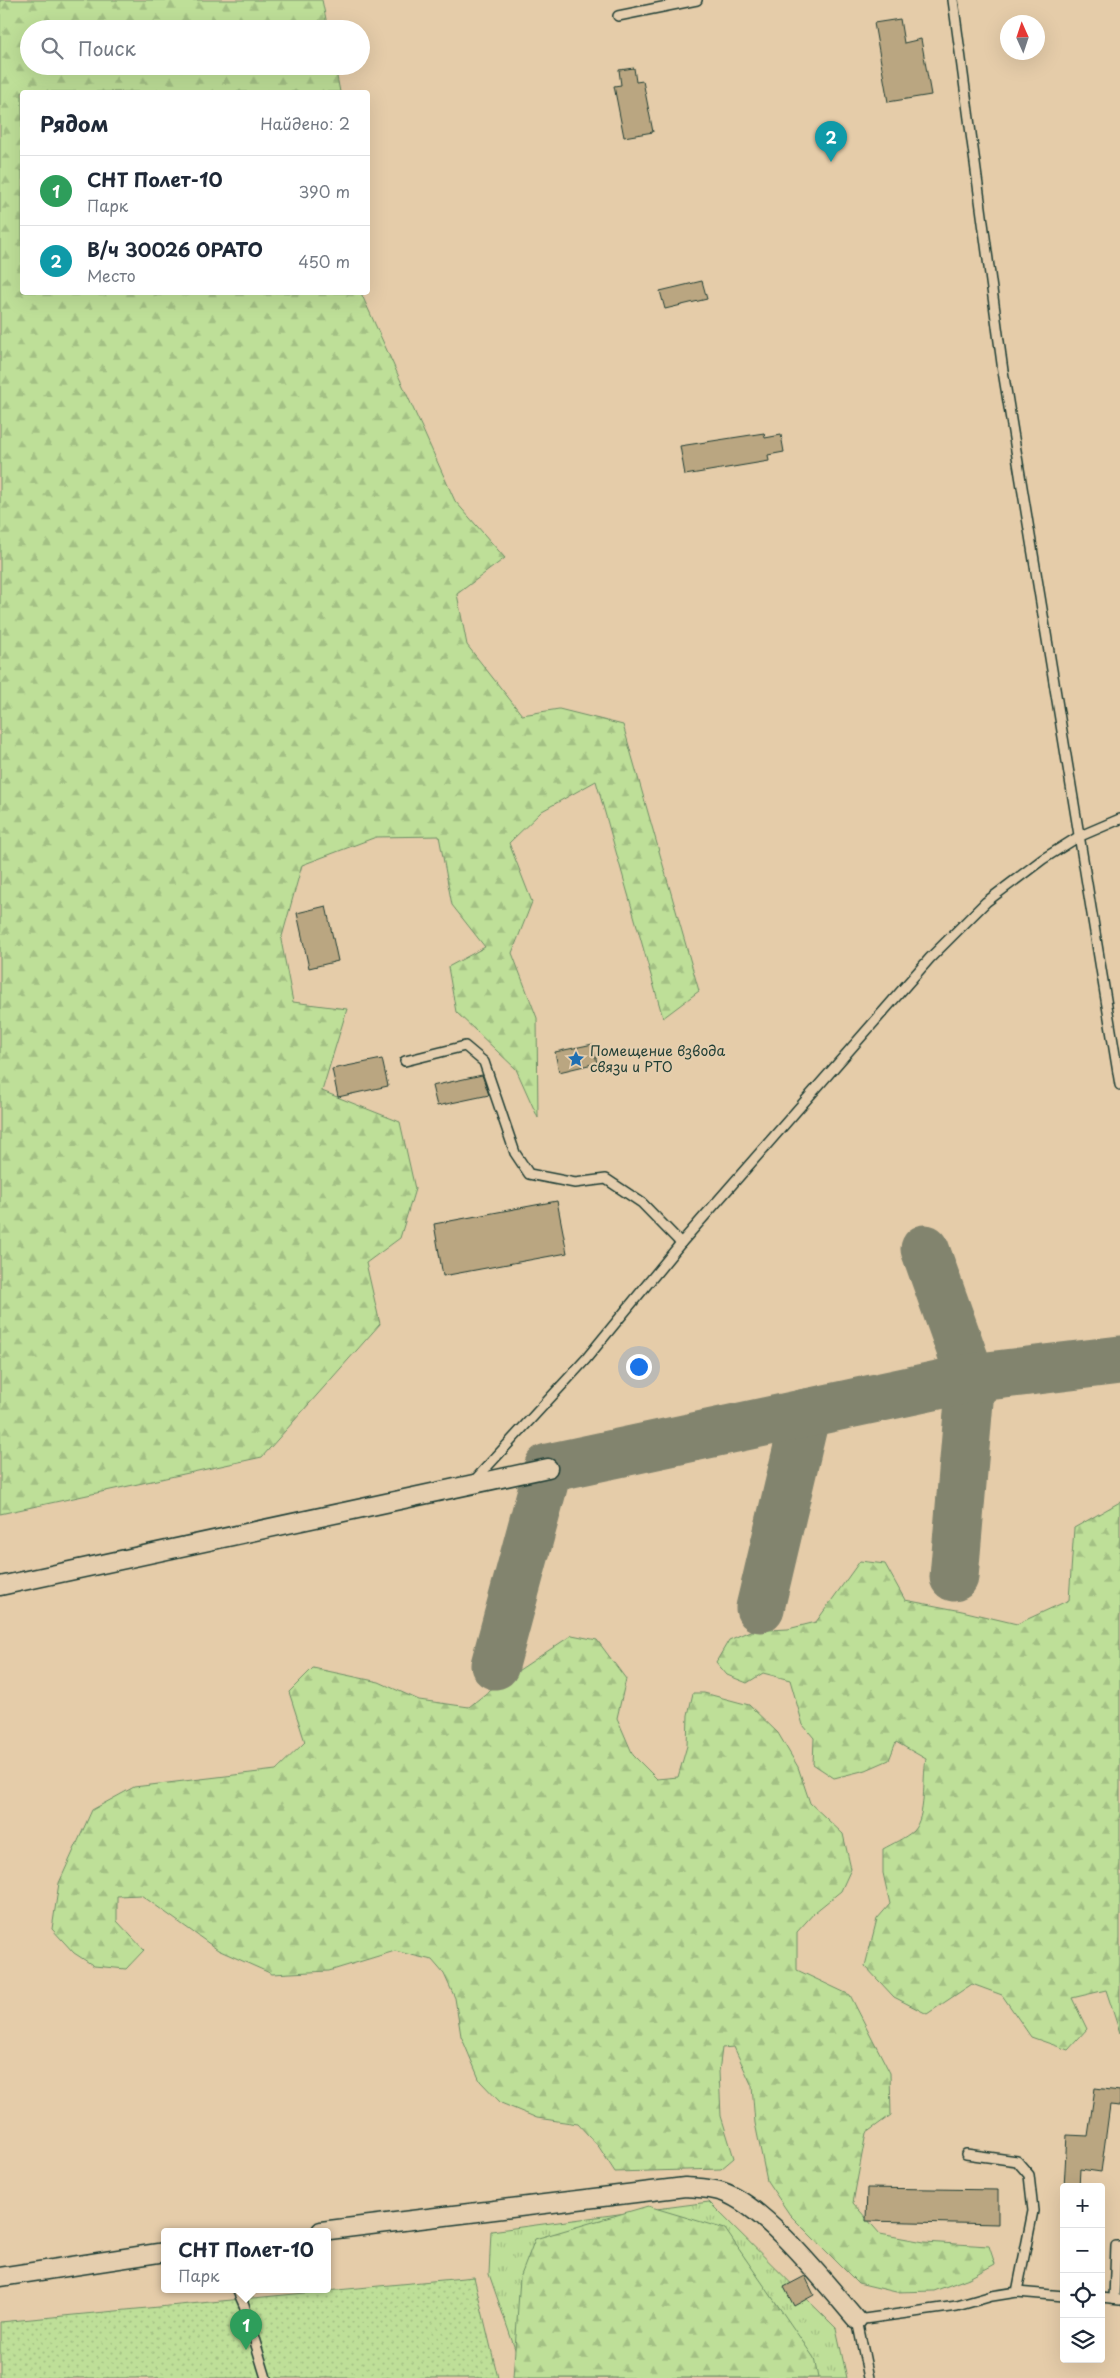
<!DOCTYPE html>
<html lang="ru">
<head>
<meta charset="utf-8">
<style>
  body { margin:0; font-family:"Playpen Sans",sans-serif; background:#f2f2f3; color:#1f2937 }
  .controls { position:absolute; right:15px; bottom:15px; display:grid; overflow:hidden; border-radius:5px; box-shadow:0 5px 20px #0002 }
  .controls button { width:45px; height:45px; display:grid; place-items:center; padding:0; border:0; border-bottom:1px solid #e0e1e3; background:#fff; color:#1f2937; font:25px sans-serif }
  .compass { position:absolute; left:1000px; top:15px; width:45px; height:45px; border-radius:50%; background:#fff; box-shadow:0 5px 20px #0002; rotate:357deg }
  .you { position:absolute; left:638px; top:1366px; width:18px; height:18px; margin:-12px; border:4px solid #fff; border-radius:50%; background:#1a73e8; box-shadow:0 0 0 8px #1a73e833 }
  .badge { display:grid; place-items:center; width:32px; height:32px; border-radius:50%; background:#1f6fb2; color:#fff; font-size:16px; font-weight:700 }
  .pin { position:absolute; translate:-50% -41px; filter:drop-shadow(0 1px 2px #0008) }
  .pin::after { content:''; position:absolute; top:26px; width:18px; height:15px; background:inherit; clip-path:polygon(0 0,100% 0,50% 100%) }
  .popup { position:absolute; left:161px; top:2228px; width:170px; height:65px; box-sizing:border-box; display:grid; place-content:center; border-radius:5px; background:#fff; filter:drop-shadow(0 1px 4px #0005); font-size:16px; white-space:nowrap; color:#747a83 }
  .popup b { font-size:19px; color:#1f2937 }
  .popup::after { content:''; position:absolute; left:50%; top:100%; margin-left:-10px; border:10px solid transparent; border-top-color:#fff }
  .list { margin:0; padding:0; list-style:none }
  h2 { display:flex; justify-content:space-between; align-items:center; height:65px; margin:0; padding:0 20px; font-size:21px }
  h2 small { font-size:16px; font-weight:400; color:#747a83 }
  .list li { display:grid; grid-template-columns:32px 1fr auto; gap:15px; align-items:center; box-sizing:border-box; height:70px; padding:0 20px; border-top:1px solid #e0e1e3 }
  .list b { display:block; font-size:19px; white-space:nowrap }
  .list p { margin:0; font-size:16px; white-space:nowrap; color:#747a83 }
  .list em { font-size:16px; font-style:normal; color:#747a83 }
  .icon { flex:none; width:28px; height:28px; fill:none; stroke:currentColor; stroke-width:2; stroke-linecap:round; stroke-linejoin:round }
  .map { position:relative; flex:none; width:1120px; height:2378px; overflow:hidden }
  .search { position:absolute; background:#fff; box-shadow:0 5px 20px #0002; left:20px; top:20px; width:350px; height:55px; display:flex; align-items:center; gap:12px; box-sizing:border-box; padding:0 18px; border-radius:28px; color:#747a83; font-size:19px }
  .panel { position:absolute; background:#fff; box-shadow:0 5px 20px #0002; left:20px; top:90px; width:350px; height:205px; border-radius:5px }
  .map>svg:first-child { display:block }
</style>
</head>
<body>
<div class="map">
<svg width="1120" height="2378" viewBox="0 0 1120 2378">
  <defs>
    <pattern id="grass-tufts" width="24" height="20" patternUnits="userSpaceOnUse" patternTransform="scale(1.25)"><rect width="24" height="20" fill="#bedf98"/><path d="M3 7l-1-3M5 7V3M7 7l1-3M15 17l-1-3M17 17v-4M19 17l1-3" fill="none" stroke="#a3c084"/></pattern>
    <pattern id="forest-firs" width="22" height="20" patternUnits="userSpaceOnUse" patternTransform="scale(1.25)"><rect width="22" height="20" fill="#bedf98"/><path d="M5 1l3.5 6h-7zM16 11l3.5 6h-7z" fill="#a3c084"/></pattern>
    <pattern id="park-dots" width="8" height="8" patternUnits="userSpaceOnUse" patternTransform="scale(1.25)"><rect width="8" height="8" fill="#bedf98"/><path d="M2 2h.1M6 6h.1" fill="none" stroke="#a3c084" stroke-width="1.8" stroke-linecap="round"/></pattern>
  </defs>
  <rect width="100%" height="100%" fill="#e5cca9"/>
  <filter id="ink" filterUnits="userSpaceOnUse"><feTurbulence type="fractalNoise" baseFrequency=".02" numOctaves="2"/><feDisplacementMap in="SourceGraphic" scale="10" xChannelSelector="R" yChannelSelector="G"/><feConvolveMatrix kernelMatrix="1 2 1 2 8 2 1 2 1" color-interpolation-filters="sRGB"/></filter>
  <g filter="url(#ink)">
    <polygon fill="url(#grass-tufts)" stroke="#6e8e66" points="709,2202 836,2328 847,2378 525,2378 489,2274 491,2231"/>
    <g fill="url(#forest-firs)" stroke="#6e8e66">
      <polygon points="0,0 322,0 328,29 29,29 29,66 335,66 340,92 22,92 22,292 361,293 455,501 505,558 457,594 467,645 522,715 559,709 623,725 699,991 663,1018 596,781 542,811 509,843 532,902 512,953 537,1018 538,1118 516,1069 456,1012 448,967 485,947 452,905 439,836 376,837 302,865 281,940 293,1002 347,1009 322,1091 400,1122 415,1189 400,1238 366,1263 380,1324 262,1457 0,1514"/>
      <path d="M1120,1502v531l-14,-43 -34,8 15,31 -19,21 -37,-13 -29,-42 -30,-11 -45,30 -33,-17 -29,-31 12,-47 13,-15 -7,-31v-24c9,-5 22,-11 30,-18 14,-15 9,-51 13,-72l-30,-17 -7,18 -23,10 -32,8 -21,-14 1,-26 -11,-13 -13,-45 -27,-7 -16,10 -20,-8 -11,-13 13,-22 21,-9 38,-2 28,-7 44,-61 25,3 20,36 57,11 55,13 52,-24 5,-72z"/>
      <polygon points="572,1635 597,1640 626,1679 617,1718 633,1755 657,1779 678,1777 687,1746 688,1715 693,1693 704,1693 749,1705 778,1733 798,1767 810,1803 843,1834 851,1869 841,1891 815,1912 797,1932 797,1970 850,1995 890,2073 891,2115 866,2133 853,2203 880,2234 924,2242 989,2246 995,2264 969,2278 934,2291 896,2292 858,2283 790,2215 767,2181 755,2123 752,2086 734,2047 722,2048 719,2072 721,2116 734,2158 721,2169 615,2172 599,2147 578,2124 537,2118 501,2103 480,2081 461,2036 455,1998 444,1974 432,1960 395,1951 329,1971 272,1974 218,1950 141,1895 117,1896 117,1921 144,1950 126,1969 94,1966 74,1953 52,1929 59,1883 92,1810 134,1787 276,1770 305,1742 289,1692 313,1668 379,1682 419,1700 469,1707 495,1686"/>
      <polygon points="648,2206 725,2229 814,2358 818,2378 513,2378 520,2278 535,2239"/>
    </g>
    <polygon fill="url(#park-dots)" stroke="#6e8e66" points="474,2277 498,2378 0,2378 0,2322"/>
    <g fill="none" stroke-linecap="round" stroke-linejoin="round">
      <g stroke="#82846e" stroke-width="49">
        <polyline points="925,1249 971,1378 954,1577"/>
        <polyline points="760,1608 806,1413"/>
        <polyline points="495,1665 548,1468 971,1378 1120,1360"/>
      </g>
    </g>
    <g fill="#baa681" stroke="#1f3d34">
      <polygon points="900,19 904,43 921,39 931,95 888,102 874,23"/>
      <polygon points="634,68 636,82 643,81 653,132 624,137 614,86 621,85 619,70"/>
      <polygon points="702,281 707,299 665,309 660,291"/>
      <polygon points="764,433 765,438 781,435 784,452 768,455 769,461 685,475 680,446"/>
      <polygon points="326,906 338,961 309,968 297,913"/>
      <polygon points="593,1044 597,1063 559,1072 555,1052"/>
      <polygon points="382,1059 388,1086 338,1097 332,1069"/>
      <polygon points="482,1075 489,1095 437,1106 432,1086"/>
      <polygon points="557,1201 567,1253 443,1276 434,1224"/>
      <polygon points="1095,2088 1120,2091 1120,2106 1110,2105 1101,2172 1080,2169 1079,2187 1064,2187 1067,2135 1088,2136"/>
      <polygon points="867,2188 998,2190 998,2224 866,2221"/>
      <polygon points="805,2276 814,2295 794,2306 784,2287"/>
    </g>
    <g fill="none" stroke-linecap="round" stroke-linejoin="round">
      <g stroke="#1f3d34" stroke-width="12">
        <g id="service">
          <polyline points="953,0 1003,371 1120,1085"/>
          <polyline points="618,16 697,0"/>
          <polyline points="405,1061 465,1046 484,1062 515,1153 529,1174 575,1183 606,1179 642,1203 681,1243"/>
          <polyline points="473,1482 586,1359 681,1243 930,958 986,902 1043,859 1078,837 1120,819"/>
          <polyline points="966,2154 1017,2161 1029,2175 1033,2211 1017,2292"/>
          <polyline points="237,2289 244,2305 266,2378"/>
          <polyline points="1101,2298 1120,2300"/>
          <polyline points="1114,2299 1116,2246 1120,2246"/>
          <polyline points="869,2378 857,2320 957,2306 992,2296 1017,2292 1064,2296"/>
        </g>
      </g>
      <g stroke="#1f3d34" stroke-width="21">
        <g id="minor">
          <polyline points="0,1586 548,1468"/>
          <path d="M321,2231l364,-44c11,1 26,1 38,5 43,15 103,92 134,128"/>
          <polyline points="0,2277 165,2252"/>
        </g>
      </g>
      <use href="#service" stroke="#e5ceae" stroke-width="9"/>
      <use href="#minor" stroke="#e5ceae" stroke-width="18"/>
    </g>
  </g>
  <defs>
    <g id="sight-bare" transform="scale(1.35)"><path d="M0-6L1.8-2.2L6-1.7L2.9 1.2L3.7 5.4L0 3.3L-3.7 5.4L-2.9 1.2L-6-1.7L-1.8-2.2Z" fill="#1f6fb2" stroke="#e5ceae" stroke-width="2.5" paint-order="stroke"/></g>
  </defs>
  <g fill-rule="evenodd">
    <use href="#sight-bare" x="576" y="1059"/>
  </g>
  <g text-anchor="middle" stroke-width="4.5" stroke-linejoin="round" paint-order="stroke">
    <g font-size="14" fill="#1f3d34" stroke="#e5ceae" text-anchor="start">
      <text x="590" y="1056">Помещение взвода<tspan x="590" dy="16">связи и РТО</tspan></text>
    </g>
  </g>
</svg>
<div class="controls">
<button>+</button>
<button>−</button>
<button><svg class="icon" aria-label="locate" viewBox="0 0 24 24"><circle cx="12" cy="12" r="6"/><path d="M12 2v4M12 18v4M2 12h4M18 12h4"/></svg></button>
<button><svg class="icon" aria-label="layers" viewBox="0 0 24 24"><path d="M12 4l9 5-9 5-9-5zM3 14l9 5 9-5"/></svg></button>
</div>
<svg class="compass" viewBox="-18 -18 36 36"><path d="M0-13l5 13h-10z" fill="#e53935"/><path d="M0 13l5-13h-10z" fill="#747a83"/></svg>
<div class="you"></div>
<div class="pin badge" style="left:246px;top:2350px;background:#2e9e5b">1</div>
<div class="popup"><b>СНТ Полет-10</b>Парк</div>
<div class="pin badge" style="left:831px;top:162px;background:#0f9aa8">2</div>
<div class="search"><svg class="icon" aria-label="search" viewBox="0 0 24 24"><circle cx="10" cy="10" r="6"/><path d="M15 15l6 6"/></svg>Поиск</div>
<section class="panel">
<h2>Рядом<small>Найдено: 2</small></h2>
<ul class="list">
<li><span class="badge" style="background:#2e9e5b">1</span><div><b>СНТ Полет-10</b><p>Парк</p></div><em>390 m</em></li>
<li><span class="badge" style="background:#0f9aa8">2</span><div><b>В/ч 30026 ОРАТО</b><p>Место</p></div><em>450 m</em></li>
</ul>
</section>
</div>
</body>
</html>
